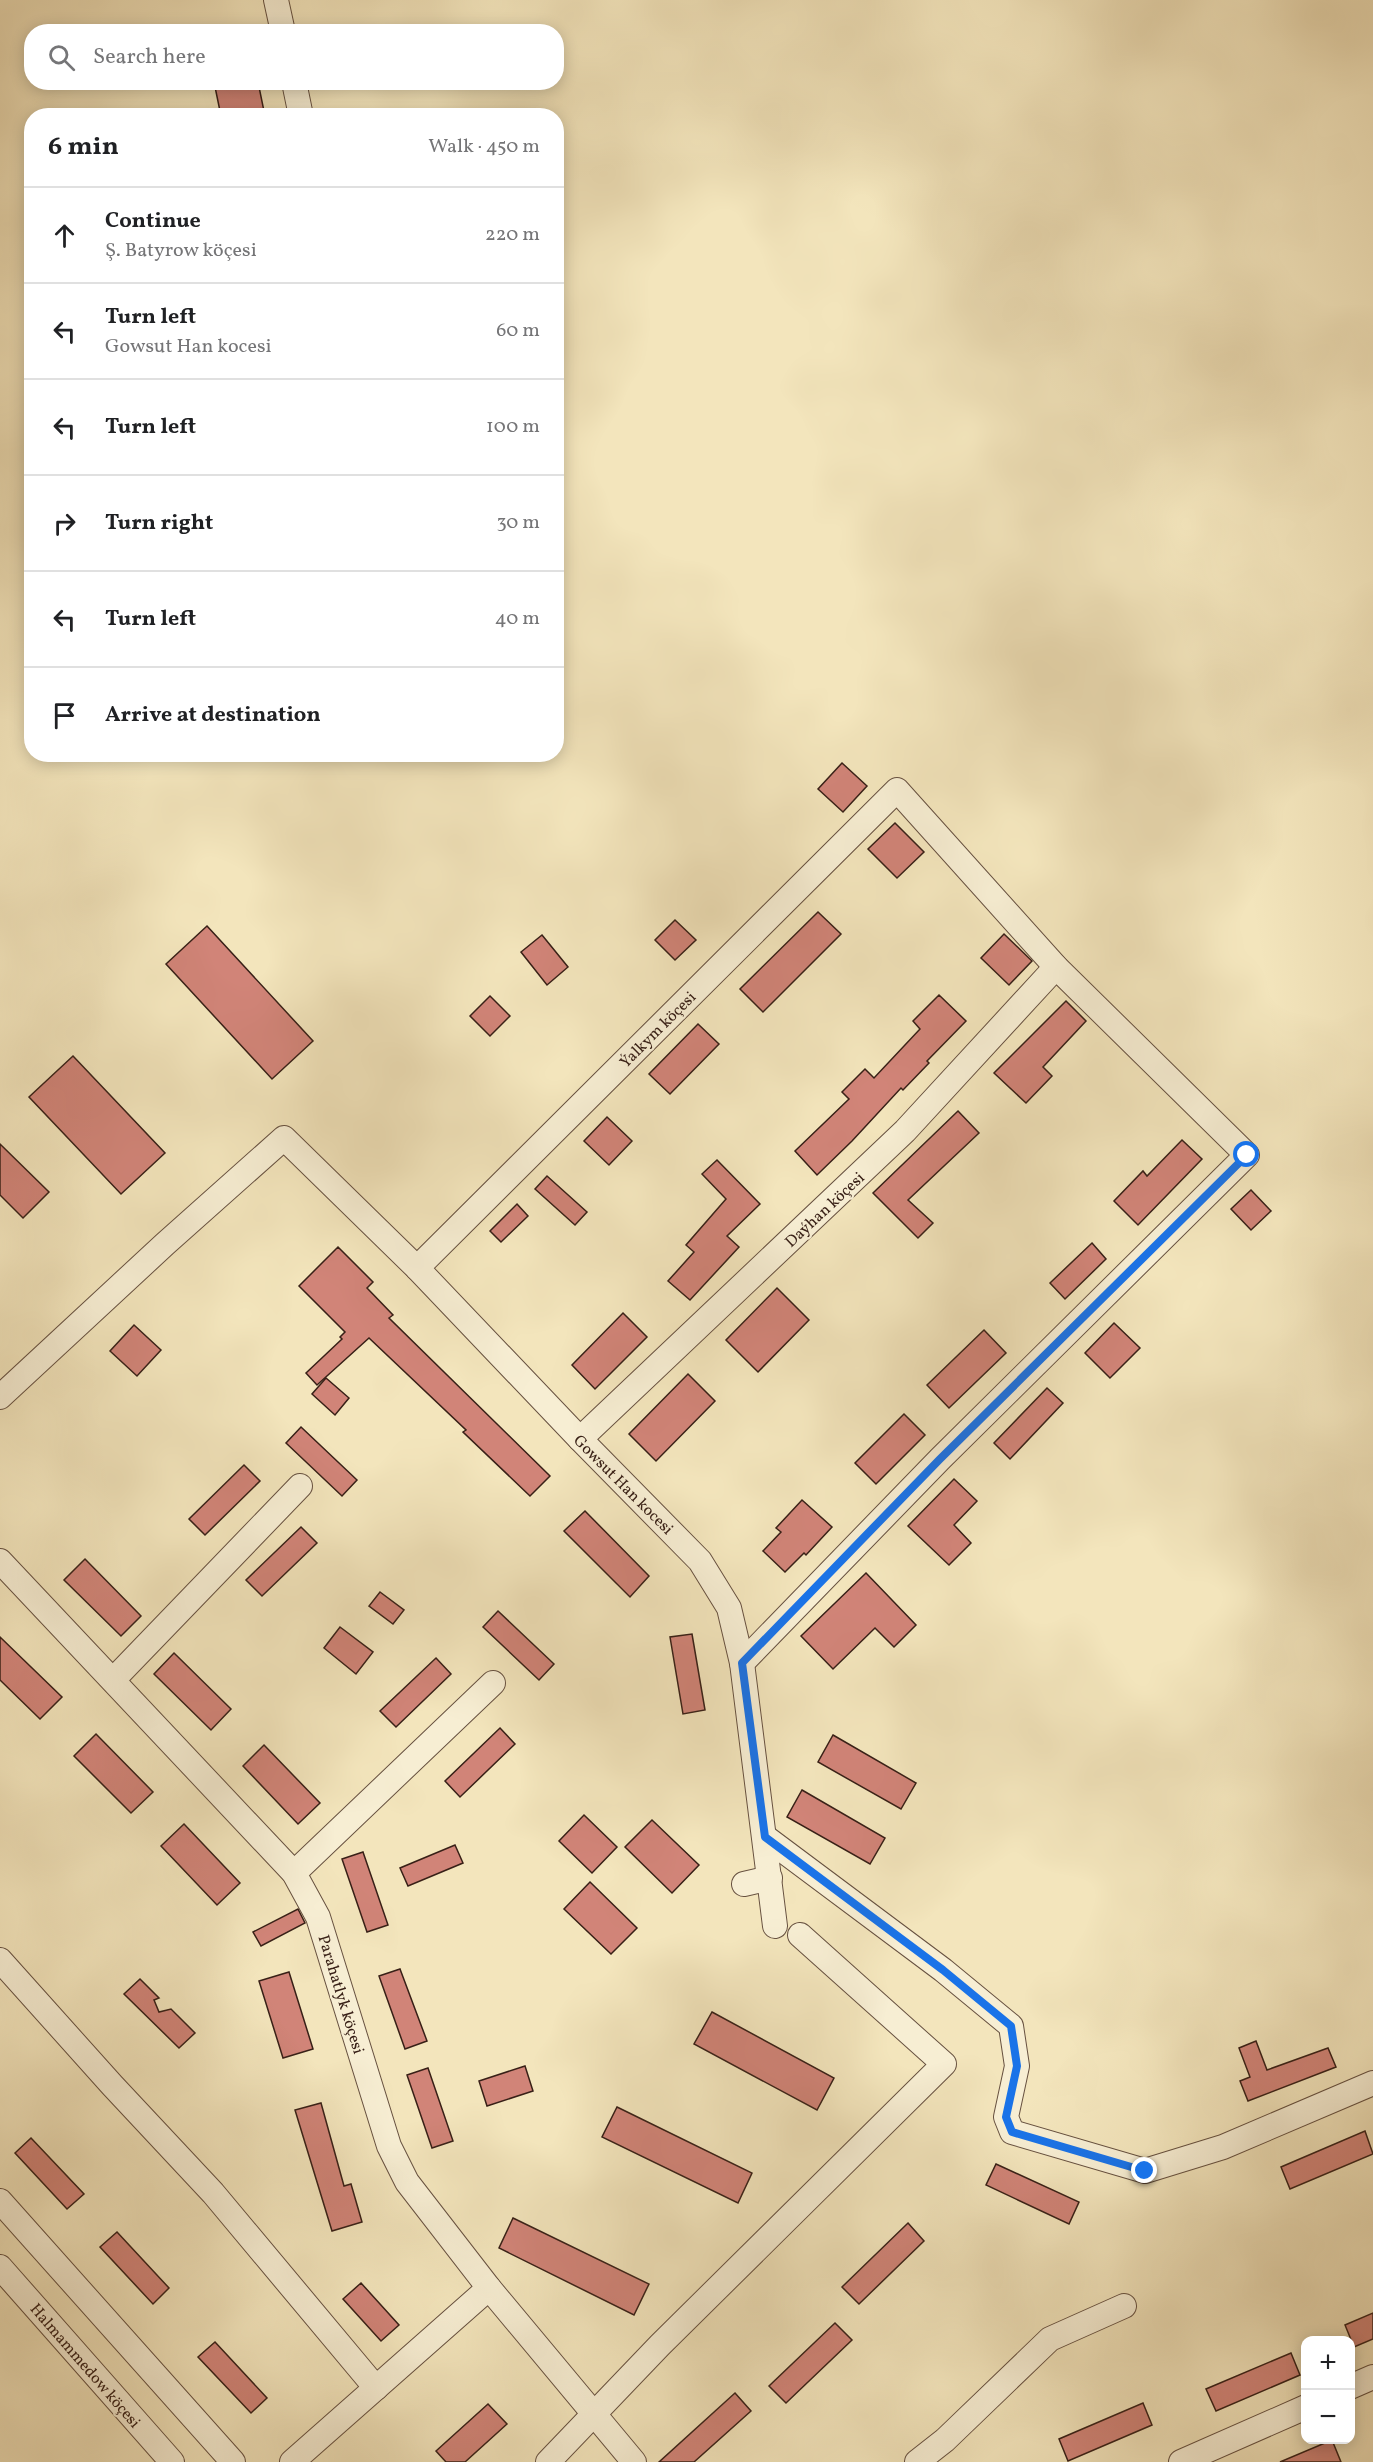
<!DOCTYPE html>
<html lang="en">
<head>
<meta charset="utf-8">
<style>
  body { margin:0; font-family:Vollkorn,serif; background:#f2f2f2; color:#202124 }
  .controls { position:absolute; right:18px; bottom:18px; display:grid; overflow:hidden; border-radius:12px; box-shadow:0 3px 15px #0003 }
  .controls button { width:54px; height:54px; display:grid; place-items:center; padding:0; border:0; border-bottom:2px solid #e0e0e0; background:#fff; color:#202124; font:30px sans-serif }
  .stop { position:absolute; width:18px; height:18px; margin:-14px; border:4px solid #1a73e8; border-radius:50%; background:#fff }
  .stop.end { background:#1a73e8; border-color:#fff; box-shadow:0 2px 6px #0008 }
  .list { margin:0; padding:0; list-style:none }
  h2 { display:flex; justify-content:space-between; align-items:center; height:78px; margin:0; padding:0 24px; font-size:26px }
  h2 small { font-size:20px; font-weight:400; color:#757577 }
  .list li { display:grid; grid-template-columns:39px 1fr auto; gap:18px; align-items:center; box-sizing:border-box; height:96px; padding:0 24px; border-top:2px solid #e0e0e0 }
  .list b { display:block; font-size:22px; white-space:nowrap }
  .list p { margin:0; font-size:20px; white-space:nowrap; color:#757577 }
  .list em { font-size:20px; font-style:normal; color:#757577 }
  .icon { flex:none; width:33px; height:33px; fill:none; stroke:currentColor; stroke-width:2; stroke-linecap:round; stroke-linejoin:round }
  .map { position:relative; flex:none; width:1373px; height:2462px; overflow:hidden }
  .search { position:absolute; background:#fff; box-shadow:0 3px 15px #0003; left:24px; top:24px; width:540px; height:66px; display:flex; align-items:center; gap:15px; box-sizing:border-box; padding:0 21px; border-radius:24px; color:#757577; font-size:22px }
  .panel { position:absolute; background:#fff; box-shadow:0 3px 15px #0003; left:24px; top:108px; width:540px; height:654px; border-radius:24px }
  .map>svg:first-child { display:block }
</style>
</head>
<body>
<div class="map">
<svg width="1373" height="2462" viewBox="0 0 1373 2462">
  <rect width="100%" height="100%" fill="#f3e5bc"/>
  <filter id="stains"><feTurbulence type="fractalNoise" baseFrequency=".00333" numOctaves="4"/><feColorMatrix values="0 0 0 0 .2 0 0 0 0 .09 0 0 0 0 .02 0 0 0 .5 -.17"/></filter>
  <radialGradient id="worn" r=".72"><stop offset=".6" stop-color="#630" stop-opacity="0"/><stop offset="1" stop-color="#630" stop-opacity=".3"/></radialGradient>
  <g fill="#d18478" stroke="#382017" stroke-width="1.5">
    <polygon points="214,82 258,82 265,116 221,116"/>
    <polygon points="842,763 867,786 843,812 818,789"/>
    <polygon points="895,823 924,852 897,878 868,849"/>
    <polygon points="818,912 841,934 763,1012 740,989"/>
    <polygon points="675,920 696,940 675,960 655,940"/>
    <polygon points="207,926 313,1041 272,1079 166,964"/>
    <polygon points="1004,934 1032,961 1009,985 981,958"/>
    <polygon points="542,935 568,967 547,985 521,952"/>
    <polygon points="939,995 966,1021 927,1061 929,1063 903,1090 901,1088 852,1141 817,1175 795,1151 849,1099 842,1092 865,1069 874,1078 920,1029 913,1021"/>
    <polygon points="490,996 510,1016 490,1036 470,1016"/>
    <polygon points="1066,1001 1086,1021 1043,1067 1052,1076 1026,1103 994,1073"/>
    <polygon points="698,1024 719,1044 670,1094 649,1074"/>
    <polygon points="73,1056 165,1153 121,1194 29,1097"/>
    <polygon points="958,1111 979,1133 908,1200 933,1223 918,1238 873,1193"/>
    <polygon points="607,1117 632,1141 609,1165 584,1141"/>
    <polygon points="1182,1140 1202,1159 1138,1225 1114,1201 1143,1171 1147,1176"/>
    <polygon points="0,1144 49,1192 23,1218 0,1195"/>
    <polygon points="717,1160 760,1204 727,1236 739,1247 690,1300 668,1281 694,1252 686,1245 726,1199 702,1174"/>
    <polygon points="547,1176 587,1212 575,1225 535,1189"/>
    <polygon points="1251,1190 1271,1211 1251,1230 1231,1209"/>
    <polygon points="517,1204 528,1216 501,1242 490,1231"/>
    <polygon points="1092,1243 1106,1259 1065,1299 1050,1283"/>
    <polygon points="338,1247 373,1282 367,1288 393,1315 389,1318 550,1476 530,1496 463,1432 466,1430 369,1338 317,1385 306,1373 342,1339 340,1337 345,1332 299,1286"/>
    <polygon points="777,1288 809,1320 758,1372 726,1340"/>
    <polygon points="623,1313 647,1337 595,1389 572,1365"/>
    <polygon points="1114,1323 1140,1348 1110,1378 1085,1353"/>
    <polygon points="134,1325 161,1350 137,1376 110,1351"/>
    <polygon points="984,1330 1006,1353 949,1408 927,1385"/>
    <polygon points="688,1374 715,1401 656,1461 629,1434"/>
    <polygon points="326,1378 349,1398 335,1415 312,1394"/>
    <polygon points="1047,1388 1063,1403 1010,1459 994,1443"/>
    <polygon points="904,1414 925,1435 876,1484 855,1463"/>
    <polygon points="301,1427 357,1480 342,1496 286,1443"/>
    <polygon points="244,1465 260,1481 205,1535 189,1519"/>
    <polygon points="954,1479 977,1501 954,1525 971,1543 949,1565 908,1526"/>
    <polygon points="802,1500 832,1527 806,1555 804,1553 785,1572 763,1551 781,1532 776,1528"/>
    <polygon points="585,1511 649,1576 630,1597 564,1531"/>
    <polygon points="301,1527 317,1543 262,1596 246,1580"/>
    <polygon points="85,1559 141,1616 121,1636 64,1580"/>
    <polygon points="866,1573 916,1625 894,1647 875,1628 833,1669 801,1636"/>
    <polygon points="380,1592 404,1610 393,1624 369,1606"/>
    <polygon points="498,1611 554,1664 539,1680 483,1627"/>
    <polygon points="340,1627 373,1652 356,1674 324,1648"/>
    <polygon points="692,1634 705,1710 683,1714 670,1637"/>
    <polygon points="0,1637 62,1697 40,1719 0,1680"/>
    <polygon points="174,1653 231,1709 211,1730 154,1674"/>
    <polygon points="436,1658 451,1674 396,1727 380,1711"/>
    <polygon points="500,1728 515,1744 460,1797 445,1781"/>
    <polygon points="96,1734 153,1792 131,1813 74,1756"/>
    <polygon points="833,1735 916,1783 901,1809 818,1762"/>
    <polygon points="264,1745 320,1803 298,1824 243,1766"/>
    <polygon points="802,1790 885,1838 870,1864 787,1817"/>
    <polygon points="584,1815 617,1847 592,1873 559,1841"/>
    <polygon points="652,1820 699,1865 672,1893 625,1847"/>
    <polygon points="184,1824 240,1883 217,1905 161,1846"/>
    <polygon points="455,1845 463,1863 408,1886 400,1868"/>
    <polygon points="363,1852 388,1925 367,1932 342,1859"/>
    <polygon points="590,1882 637,1928 611,1954 564,1909"/>
    <polygon points="298,1909 305,1923 261,1946 253,1932"/>
    <polygon points="400,1969 427,2041 405,2049 379,1976"/>
    <polygon points="289,1972 313,2049 283,2058 259,1981"/>
    <polygon points="140,1979 159,1998 154,2000 159,2012 171,2009 195,2033 179,2048 124,1994"/>
    <polygon points="712,2012 834,2078 817,2110 694,2044"/>
    <polygon points="1256,2041 1267,2070 1328,2048 1336,2067 1248,2101 1240,2081 1250,2077 1239,2048"/>
    <polygon points="525,2066 533,2091 487,2106 479,2081"/>
    <polygon points="428,2068 453,2141 432,2148 407,2075"/>
    <polygon points="321,2103 344,2186 351,2184 362,2222 332,2231 295,2110"/>
    <polygon points="617,2107 752,2173 738,2203 602,2137"/>
    <polygon points="1365,2131 1373,2154 1290,2189 1281,2167"/>
    <polygon points="31,2138 84,2194 67,2209 15,2153"/>
    <polygon points="996,2164 1079,2202 1069,2224 986,2185"/>
    <polygon points="513,2218 649,2284 634,2315 499,2248"/>
    <polygon points="908,2223 924,2241 859,2304 842,2287"/>
    <polygon points="117,2232 169,2288 153,2304 100,2247"/>
    <polygon points="361,2283 399,2325 381,2341 343,2299"/>
    <polygon points="1373,2313 1373,2339 1354,2347 1345,2325"/>
    <polygon points="835,2323 852,2340 786,2403 769,2386"/>
    <polygon points="215,2342 267,2398 251,2413 198,2357"/>
    <polygon points="1291,2353 1300,2375 1216,2411 1206,2389"/>
    <polygon points="735,2393 751,2411 694,2462 659,2462"/>
    <polygon points="1143,2403 1152,2425 1068,2461 1059,2439"/>
    <polygon points="488,2404 507,2424 465,2462 446,2462 436,2451"/>
    <polygon points="1332,2440 1341,2462 1280,2462"/>
  </g>
  <g fill="none" stroke-linecap="round" stroke-linejoin="round">
    <g stroke="#675140" stroke-width="26">
      <g id="minor">
        <polyline points="276,0 283,32"/>
        <polyline points="294,82 301,116"/>
        <polyline points="417,1268 897,790 1056,967 1247,1155 940,1459 742,1663"/>
        <polyline points="0,1397 165,1244 284,1138 417,1268 580,1439 700,1561 729,1608 742,1663 775,1926"/>
        <polyline points="580,1439 905,1131 1056,967"/>
        <polyline points="0,1561 294,1873 318,1917 389,2146 407,2182 489,2288 634,2462"/>
        <polyline points="113,1680 300,1486"/>
        <polyline points="765,1837 943,1970 1011,2026 1017,2066 1006,2117 1012,2132 1145,2171 1223,2147 1373,2083"/>
        <polyline points="294,1873 493,1683"/>
        <polyline points="744,1884 770,1878"/>
        <polyline points="0,1960 112,2085 213,2193 376,2388"/>
        <polyline points="0,2201 233,2462"/>
        <polyline points="0,2267 172,2462"/>
        <polyline points="1350,2387 1373,2377"/>
        <polyline points="292,2462 489,2288"/>
        <polyline points="548,2462 660,2345 944,2064 800,1935"/>
        <polyline points="917,2462 945,2440 1050,2339 1124,2306"/>
        <polyline points="1181,2462 1306,2407"/>
      </g>
    </g>
    <use href="#minor" stroke="#f7eed3" stroke-width="24"/>
  </g>
  <g fill="none" stroke-linecap="round" stroke-linejoin="round">
    <polyline stroke="#1a73e8" stroke-width="8" points="1145,2171 1012,2132 1006,2117 1017,2066 1011,2026 943,1970 765,1837 742,1663 940,1459 1247,1155"/>
  </g>
  <g text-anchor="middle" stroke-width="4.5" stroke-linejoin="round" paint-order="stroke">
    <g font-size="16" fill="#382017" stroke="#f7eed3">
      <text transform="translate(657 1029) rotate(-45)" y="6">Ýalkym köçesi</text>
      <text transform="translate(824 1209) rotate(-43)" y="6">Daýhan köçesi</text>
      <text transform="translate(624 1484) rotate(45)" y="6">Gowsut Han kocesi</text>
      <text transform="translate(342 1994) rotate(73)" y="6">Parahatlyk köçesi</text>
      <text transform="translate(86 2365) rotate(49)" y="6">Halmammedow köçesi</text>
    </g>
  </g>
  <rect width="100%" height="100%" filter="url(#stains)"/>
  <rect width="100%" height="100%" fill="url(#worn)"/>
</svg>
<div class="controls">
<button>+</button>
<button>−</button>
</div>
<div class="stop" style="left:1247px;top:1155px"></div>
<div class="stop end" style="left:1145px;top:2171px"></div>
<div class="search"><svg class="icon" aria-label="search" viewBox="0 0 24 24"><circle cx="10" cy="10" r="6"/><path d="M15 15l6 6"/></svg>Search here</div>
<section class="panel">
<h2>6 min<small>Walk · 450 m</small></h2>
<ul class="list">
<li><svg class="icon" aria-label="ahead" viewBox="0 0 24 24"><path d="M12 20V5M6 11l6-6 6 6"/></svg><div><b>Continue</b><p>Ş. Batyrow köçesi</p></div><em>220 m</em></li>
<li><svg class="icon" aria-label="left" viewBox="0 0 24 24"><path d="M17 20v-9H6M10 6l-5 5 5 5"/></svg><div><b>Turn left</b><p>Gowsut Han kocesi</p></div><em>60 m</em></li>
<li><svg class="icon" aria-label="left" viewBox="0 0 24 24"><path d="M17 20v-9H6M10 6l-5 5 5 5"/></svg><div><b>Turn left</b></div><em>100 m</em></li>
<li><svg class="icon" aria-label="right" viewBox="0 0 24 24"><path d="M7 20v-9h11M14 6l5 5-5 5"/></svg><div><b>Turn right</b></div><em>30 m</em></li>
<li><svg class="icon" aria-label="left" viewBox="0 0 24 24"><path d="M17 20v-9H6M10 6l-5 5 5 5"/></svg><div><b>Turn left</b></div><em>40 m</em></li>
<li><svg class="icon" aria-label="arrive" viewBox="0 0 24 24"><path d="M6 21V4h12l-3 4 3 4H6"/></svg><div><b>Arrive at destination</b></div></li>
</ul>
</section>
</div>
</body>
</html>
